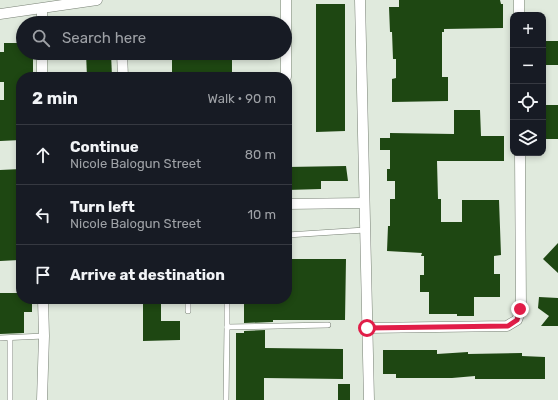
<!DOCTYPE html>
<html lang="en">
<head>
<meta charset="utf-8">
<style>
  body { margin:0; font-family:Rubik,sans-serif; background:#20242c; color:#f1f3f6 }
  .controls { position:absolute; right:12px; top:12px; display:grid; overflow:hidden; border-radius:8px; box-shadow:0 2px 6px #0003 }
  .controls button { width:36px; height:36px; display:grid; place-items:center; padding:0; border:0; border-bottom:1px solid #363941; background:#171b24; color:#f1f3f6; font:20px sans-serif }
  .stop { position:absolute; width:12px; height:12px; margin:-9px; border:3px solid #e11d48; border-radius:50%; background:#fff }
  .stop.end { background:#e11d48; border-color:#fff; box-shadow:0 1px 4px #0008 }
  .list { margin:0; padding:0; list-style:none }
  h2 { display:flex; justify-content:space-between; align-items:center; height:52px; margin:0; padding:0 16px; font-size:17px }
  h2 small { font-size:13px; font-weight:400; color:#9ea1a6 }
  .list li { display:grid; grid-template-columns:26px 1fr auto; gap:12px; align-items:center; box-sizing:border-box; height:60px; padding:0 16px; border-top:1px solid #363941 }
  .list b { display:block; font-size:15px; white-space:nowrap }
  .list p { margin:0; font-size:13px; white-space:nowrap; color:#9ea1a6 }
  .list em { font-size:13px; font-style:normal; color:#9ea1a6 }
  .icon { flex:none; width:22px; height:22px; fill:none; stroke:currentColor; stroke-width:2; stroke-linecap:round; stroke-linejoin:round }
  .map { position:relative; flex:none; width:558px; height:400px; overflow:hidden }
  .search { position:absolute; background:#171b24; box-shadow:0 2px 6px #0003; left:16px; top:16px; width:276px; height:44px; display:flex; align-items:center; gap:10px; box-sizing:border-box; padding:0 14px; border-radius:22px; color:#9ea1a6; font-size:15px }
  .panel { position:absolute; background:#171b24; box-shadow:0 2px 6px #0003; left:16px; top:72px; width:276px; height:232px; border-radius:16px }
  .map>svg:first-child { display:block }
</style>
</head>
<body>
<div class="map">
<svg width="558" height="400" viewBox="0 0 558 400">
  <rect width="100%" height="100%" fill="#e0eadd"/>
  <g fill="#1e4712">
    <polygon points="399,0 500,0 501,4 503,4 503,28 444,29 444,32 442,32 442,77 448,77 448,101 392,102 392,79 396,78 396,59 393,59 392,32 390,32 389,7 399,7"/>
    <polygon points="316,4 345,4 345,131 316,132"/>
    <rect x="543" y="41" width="15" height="24"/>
    <polygon points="4,43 23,43 23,53 33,53 33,77 21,77 21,140 0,141 0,100 4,100 4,82 0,82 0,52 4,52"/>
    <polygon points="86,53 111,53 112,77 87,77"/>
    <polygon points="172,53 192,53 192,58 232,59 232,77 172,77"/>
    <rect x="543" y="105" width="15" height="34"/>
    <polygon points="454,110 480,110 481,136 504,136 504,161 437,161 438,199 441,199 441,222 462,222 462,200 499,200 501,255 494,256 494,274 500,274 500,297 474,297 474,316 457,316 457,314 429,314 429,292 420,292 420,275 424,275 424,256 421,256 422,253 387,251 388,226 390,226 390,199 395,199 395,181 387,181 387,169 390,169 390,150 380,150 380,138 390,138 390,133 454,134"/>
    <polygon points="346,166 348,181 321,181 321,189 287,190 287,167"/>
    <polygon points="21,169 21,233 19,233 19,260 0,261 0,170"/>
    <polygon points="558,243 558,273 543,259"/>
    <polygon points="287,259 346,259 345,320 273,320 273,322 244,323 244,299 287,299"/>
    <polygon points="0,293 21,293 21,299 32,299 32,312 24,312 24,333 0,334"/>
    <polygon points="539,297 558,298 558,326 541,326 549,316 538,308"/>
    <polygon points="143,303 161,303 161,321 180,321 180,340 143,341"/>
    <polygon points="265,330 265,348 343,349 343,379 264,378 264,400 236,400 236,333 244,333 244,331"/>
    <polygon points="383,350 437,350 437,354 468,352 468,354 522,353 522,356 545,357 545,379 475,379 475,376 452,378 396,378 396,374 383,374"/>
    <rect x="338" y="384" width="12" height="16"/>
  </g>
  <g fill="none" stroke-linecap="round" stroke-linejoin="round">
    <g stroke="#788175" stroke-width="6">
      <g id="lane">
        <polyline points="287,235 365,230"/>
        <polyline points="188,299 188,311"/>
        <polyline points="227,299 227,327 328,325"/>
        <polyline points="0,338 44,336"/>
        <polyline points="10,338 10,400"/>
        <polyline points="226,400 227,327"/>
      </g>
    </g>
    <g stroke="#788175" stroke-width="11">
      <g id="street">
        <polyline points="360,0 369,400"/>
        <polyline points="519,0 519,15"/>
        <polyline points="0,14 97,0"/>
        <polyline points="42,23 42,9"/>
        <polyline points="122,53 123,77"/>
        <polyline points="42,77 42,53"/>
        <polyline points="286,77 286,0"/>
        <polyline points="287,204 364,203"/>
        <polyline points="367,328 507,326 517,320 521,309 520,153"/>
        <polyline points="42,400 44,336 43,299"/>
      </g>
    </g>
    <use href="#lane" stroke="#fff" stroke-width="5"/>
    <use href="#street" stroke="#fff" stroke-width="10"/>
  </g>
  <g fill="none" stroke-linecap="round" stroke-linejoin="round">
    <polyline stroke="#e11d48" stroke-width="5" points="367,328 508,326 517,320 520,309"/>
  </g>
</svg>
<div class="controls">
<button>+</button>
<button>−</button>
<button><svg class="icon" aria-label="locate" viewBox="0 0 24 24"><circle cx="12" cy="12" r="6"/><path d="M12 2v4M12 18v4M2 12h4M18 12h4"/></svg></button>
<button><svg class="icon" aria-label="layers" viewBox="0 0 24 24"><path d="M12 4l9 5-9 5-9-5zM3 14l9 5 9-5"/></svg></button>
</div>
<div class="stop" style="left:367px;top:328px"></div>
<div class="stop end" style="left:520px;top:309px"></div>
<div class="search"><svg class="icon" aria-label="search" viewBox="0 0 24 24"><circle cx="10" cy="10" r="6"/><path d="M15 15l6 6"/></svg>Search here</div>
<section class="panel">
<h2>2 min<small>Walk · 90 m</small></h2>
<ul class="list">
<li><svg class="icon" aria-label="ahead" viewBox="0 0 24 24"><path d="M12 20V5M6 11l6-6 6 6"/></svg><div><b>Continue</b><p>Nicole Balogun Street</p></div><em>80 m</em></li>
<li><svg class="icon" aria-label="left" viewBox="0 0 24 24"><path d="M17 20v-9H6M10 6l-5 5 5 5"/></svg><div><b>Turn left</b><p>Nicole Balogun Street</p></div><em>10 m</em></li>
<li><svg class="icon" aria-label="arrive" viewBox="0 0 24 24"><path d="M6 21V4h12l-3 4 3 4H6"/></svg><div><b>Arrive at destination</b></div></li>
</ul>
</section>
</div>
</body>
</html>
